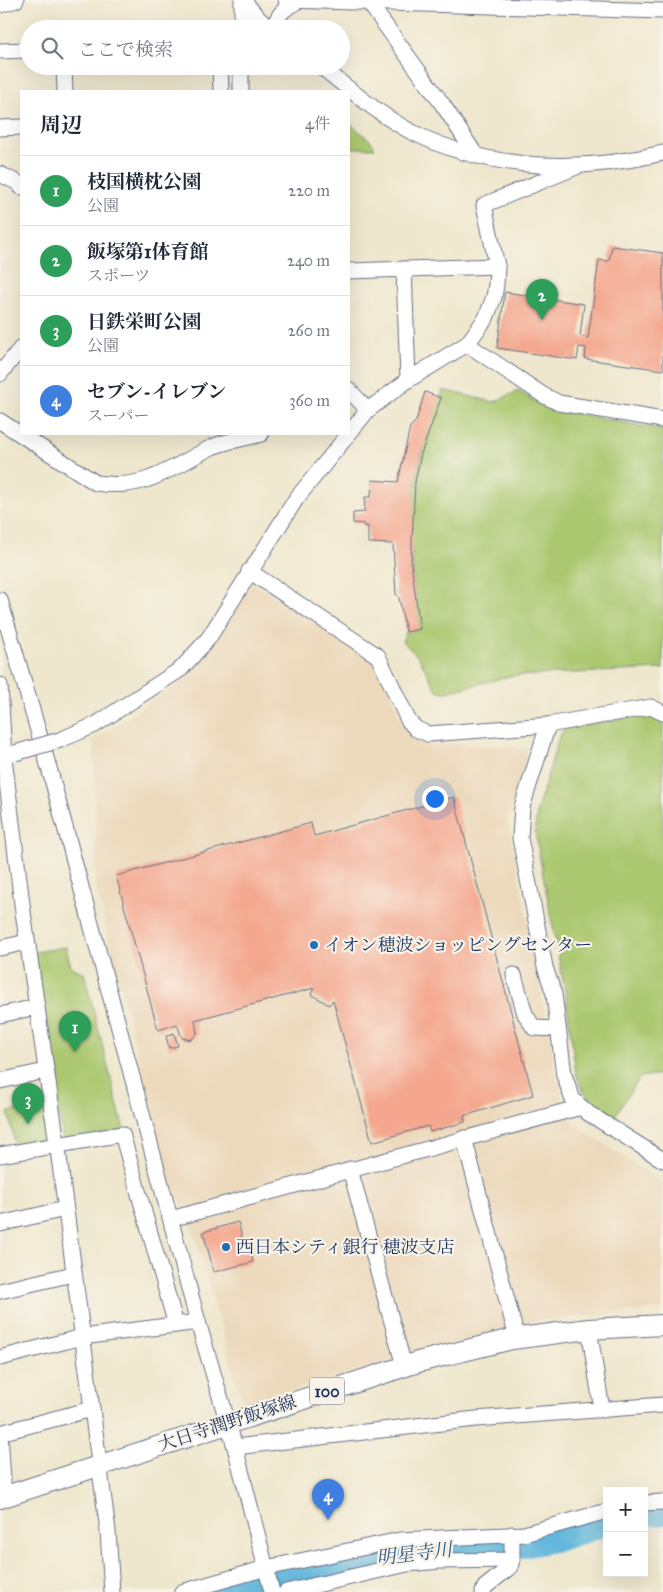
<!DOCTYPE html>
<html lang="ja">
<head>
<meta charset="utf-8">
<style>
  body { margin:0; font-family:"IM FELL Great Primer","Noto Serif JP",serif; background:#f6f6f7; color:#1f2937 }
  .controls { position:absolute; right:15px; bottom:15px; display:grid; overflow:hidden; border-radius:0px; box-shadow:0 5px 20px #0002 }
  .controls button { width:45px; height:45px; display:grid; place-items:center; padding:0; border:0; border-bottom:1px solid #e0e1e3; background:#fff; color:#1f2937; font:25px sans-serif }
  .you { position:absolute; left:434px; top:798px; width:18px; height:18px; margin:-12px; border:4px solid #fff; border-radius:50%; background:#1a73e8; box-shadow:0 0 0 8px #1a73e833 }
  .badge { display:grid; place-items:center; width:32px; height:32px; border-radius:50%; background:#d93025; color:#fff; font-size:16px; font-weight:700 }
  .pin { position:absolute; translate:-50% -41px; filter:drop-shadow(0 1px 2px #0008) }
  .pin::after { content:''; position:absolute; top:26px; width:18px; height:15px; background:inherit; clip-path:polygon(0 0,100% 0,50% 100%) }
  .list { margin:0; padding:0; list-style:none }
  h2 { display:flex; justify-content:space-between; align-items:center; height:65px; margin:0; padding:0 20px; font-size:21px }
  h2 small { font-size:16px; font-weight:400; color:#747a83 }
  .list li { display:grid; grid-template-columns:32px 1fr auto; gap:15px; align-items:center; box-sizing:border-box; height:70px; padding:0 20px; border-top:1px solid #e0e1e3 }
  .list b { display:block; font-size:19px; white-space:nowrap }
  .list p { margin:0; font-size:16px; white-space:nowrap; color:#747a83 }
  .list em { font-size:16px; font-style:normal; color:#747a83 }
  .icon { flex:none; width:28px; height:28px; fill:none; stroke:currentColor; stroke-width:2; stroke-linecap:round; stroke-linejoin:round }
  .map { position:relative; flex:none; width:663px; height:1592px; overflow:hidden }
  .search { position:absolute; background:#fff; box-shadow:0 5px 20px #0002; left:20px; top:20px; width:330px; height:55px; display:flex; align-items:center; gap:12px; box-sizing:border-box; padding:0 18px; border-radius:28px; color:#747a83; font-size:19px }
  .panel { position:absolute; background:#fff; box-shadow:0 5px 20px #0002; left:20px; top:90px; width:330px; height:345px; border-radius:0px }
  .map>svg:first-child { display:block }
</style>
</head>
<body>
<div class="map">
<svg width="663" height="1592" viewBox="0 0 663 1592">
  <rect width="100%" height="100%" fill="#f7f3e8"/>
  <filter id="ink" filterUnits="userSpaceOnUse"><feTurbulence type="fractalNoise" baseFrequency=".02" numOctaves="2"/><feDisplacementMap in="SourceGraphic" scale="10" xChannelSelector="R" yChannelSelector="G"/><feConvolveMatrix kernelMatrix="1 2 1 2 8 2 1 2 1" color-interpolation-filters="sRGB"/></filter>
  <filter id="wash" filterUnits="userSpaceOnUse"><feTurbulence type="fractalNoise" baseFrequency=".0096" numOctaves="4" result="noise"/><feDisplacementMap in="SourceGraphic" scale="20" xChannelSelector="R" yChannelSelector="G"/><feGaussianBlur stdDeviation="1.12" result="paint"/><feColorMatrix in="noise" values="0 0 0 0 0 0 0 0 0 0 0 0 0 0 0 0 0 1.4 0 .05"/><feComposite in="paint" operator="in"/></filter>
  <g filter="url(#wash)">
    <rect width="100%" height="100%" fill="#efe7cd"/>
    <polygon fill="#ecd8ba" points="251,582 376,661 406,731 415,742 514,747 528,752 508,821 562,1100 574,1124 663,1183 663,1309 528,1322 505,1328 243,1405 195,1235 167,1173 96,886 94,740 175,686"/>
    <g fill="#abc86f" stroke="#637c66">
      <polygon points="349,123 370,140 375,148 349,148"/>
      <path d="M443,390l51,12 24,-11 29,17 116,22v239l-152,7 -64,16 -10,-1 -18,-33 -17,-17 4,-9 14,-3c-10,-58 -13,-115 1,-173 5,-22 14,-44 22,-66z"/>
      <polygon points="648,713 656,715 663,723 663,1074 640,1077 615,1116 596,1104 583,1091 576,1074 566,997 535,832 537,811 559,737 565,728"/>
      <polygon points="66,947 71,967 84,973 124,1130 63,1141 34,952"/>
      <polygon points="43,1104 46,1137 42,1141 15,1145 8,1112"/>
    </g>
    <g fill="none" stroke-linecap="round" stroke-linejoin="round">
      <g stroke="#5eb6db" stroke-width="24">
        <polyline points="644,1515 663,1513"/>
        <polyline points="223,1592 384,1555 430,1548 523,1546 559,1539 607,1524"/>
      </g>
    </g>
    <g id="blocks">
      <g fill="#f4a78e">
        <polygon points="612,246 663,253 663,370 585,359 586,348 579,347 577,360 497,348 505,292 584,304 580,336 588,338 599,260 609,261"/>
        <polygon points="425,392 441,398 421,454 415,482 411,563 420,629 406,632 399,598 396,594 393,544 368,543 368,526 364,527 364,524 353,523 353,513 364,512 365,497 371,497 372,480 398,482 410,427 416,421"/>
        <polygon points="454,797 533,1095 464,1116 465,1122 430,1132 428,1126 372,1142 333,1000 329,1005 311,994 314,988 195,1020 197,1034 191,1040 182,1038 177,1024 158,1030 116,876 311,823 314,836"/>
        <polygon points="174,1033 178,1046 169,1048 166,1036"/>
        <polygon points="238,1222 245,1248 249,1246 253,1262 214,1272 203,1232"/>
      </g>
    </g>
  </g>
  <g filter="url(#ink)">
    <use href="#blocks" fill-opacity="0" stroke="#656f85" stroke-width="1"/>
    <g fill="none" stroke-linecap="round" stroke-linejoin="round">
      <g stroke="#656f85" stroke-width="17">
        <g id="minor">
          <polyline points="243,0 259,19 271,29"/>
          <polyline points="286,0 663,11"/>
          <polyline points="367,0 443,105 475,154"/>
          <polyline points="0,5 16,0"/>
          <polyline points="242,29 242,0"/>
          <path d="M275,29c0,-15 13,-23 25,-29"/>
          <polyline points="0,51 29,50"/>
          <polyline points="64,66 65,91"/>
          <polyline points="220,66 221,91"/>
          <path d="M320,66c30,23 60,50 94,67 77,38 166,40 249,20"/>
          <polyline points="241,91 241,66"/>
          <polyline points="0,128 21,127"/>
          <polyline points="0,174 20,184 21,187"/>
          <polyline points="404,269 408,380"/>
          <polyline points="349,271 497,266"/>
          <polyline points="467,344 543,395 559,403 663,420"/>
          <polyline points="0,374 21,348"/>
          <polyline points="349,390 368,410"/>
          <path d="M0,421l96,62c50,8 74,-15 116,-36 16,-7 32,-8 49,-13"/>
          <polyline points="249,571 378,656 408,720 416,729 428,734 548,725 651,707 663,713"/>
          <polyline points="0,600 51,775 198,1322 235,1447 272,1592"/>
          <polyline points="0,685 4,758 23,912 59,1157 108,1531 112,1592"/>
          <polyline points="548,725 522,807 520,838 545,967 554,994 564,1075 573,1100 588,1113 663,1160"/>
          <polyline points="60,740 95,725 181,669 208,639 296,499 368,410 408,380 467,344 486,318 494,297 496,285 497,266 484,205 576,167"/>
          <polyline points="0,948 27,942"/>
          <polyline points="514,975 525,1014 534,1028 558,1029"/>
          <polyline points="0,1015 36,1007"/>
          <polyline points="0,1081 45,1071"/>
          <polyline points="464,1138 517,1338"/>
          <polyline points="0,1155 122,1134 176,1325"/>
          <polyline points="350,1169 404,1366"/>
          <polyline points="171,1219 581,1107"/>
          <polyline points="0,1224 65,1209"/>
          <polyline points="0,1291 73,1274"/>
          <polyline points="589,1329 602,1410"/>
          <polyline points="0,1358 82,1337 198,1322"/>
          <polyline points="0,1433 92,1409"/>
          <polyline points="0,1434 4,1497"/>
          <polyline points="235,1447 476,1419 663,1405"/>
          <polyline points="644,1503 663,1502"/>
          <polyline points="182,1592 266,1568 400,1540 524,1534 607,1511"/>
          <polyline points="286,1592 407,1564 440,1561 512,1560 512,1534"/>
          <polyline points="483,1592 485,1587 510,1567 512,1560"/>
        </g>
      </g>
      <g stroke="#656f85" stroke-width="22">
        <polyline id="major" points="0,1498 418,1362 512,1339 589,1329 663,1325"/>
      </g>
      <use href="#minor" stroke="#fff" stroke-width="15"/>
      <use href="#major" stroke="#fff" stroke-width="20"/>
      <g stroke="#656f85" stroke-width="17" stroke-linecap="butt">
        <polyline id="minor-bridge" points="15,753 60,740"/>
      </g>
      <use href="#minor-bridge" stroke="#fff" stroke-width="15"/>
    </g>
  </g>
  <g fill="#1f6fb2" stroke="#f7f3e8" stroke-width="2">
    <circle cx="314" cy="945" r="5"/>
    <circle cx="226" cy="1247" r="5"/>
  </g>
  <g text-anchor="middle" stroke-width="4.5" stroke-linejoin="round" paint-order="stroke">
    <rect fill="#f7f3e8" stroke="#5d6a87" stroke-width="1" x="309.5" y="1377.5" width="35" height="27" rx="4"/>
    <g font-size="16" font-weight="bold" fill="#1b2f5e">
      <text x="327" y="1397">100</text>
    </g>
    <g font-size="18" fill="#1b2f5e" stroke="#f7f3e8" text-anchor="start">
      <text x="324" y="951">イオン穂波ショッピングセンター</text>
      <text x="236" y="1253">西日本シティ銀行 穂波支店</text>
    </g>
    <g font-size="18" fill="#1b2f5e" stroke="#f7f3e8">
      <text transform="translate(227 1423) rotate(-18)" y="6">大日寺潤野飯塚線</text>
    </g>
    <g font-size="19" font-style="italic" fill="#2f5884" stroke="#f7f3e8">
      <text transform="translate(414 1553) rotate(-7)" y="7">明星寺川</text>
    </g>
  </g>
</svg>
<div class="controls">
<button>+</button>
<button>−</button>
</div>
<div class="you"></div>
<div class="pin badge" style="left:75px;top:1052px;background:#2e9e5b">1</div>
<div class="pin badge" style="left:542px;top:320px;background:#2e9e5b">2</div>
<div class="pin badge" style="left:28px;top:1124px;background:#2e9e5b">3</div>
<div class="pin badge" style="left:328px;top:1520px;background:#3f7fe0">4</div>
<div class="search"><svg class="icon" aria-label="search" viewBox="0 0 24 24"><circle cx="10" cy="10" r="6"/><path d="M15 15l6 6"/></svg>ここで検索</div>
<section class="panel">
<h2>周辺<small>4件</small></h2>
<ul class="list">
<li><span class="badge" style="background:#2e9e5b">1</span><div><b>枝国横枕公園</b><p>公園</p></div><em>220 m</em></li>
<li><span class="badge" style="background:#2e9e5b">2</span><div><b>飯塚第1体育館</b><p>スポーツ</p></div><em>240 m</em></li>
<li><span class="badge" style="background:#2e9e5b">3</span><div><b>日鉄栄町公園</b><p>公園</p></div><em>260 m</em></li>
<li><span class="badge" style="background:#3f7fe0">4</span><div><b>セブン-イレブン</b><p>スーパー</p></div><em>360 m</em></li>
</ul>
</section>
</div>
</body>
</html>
